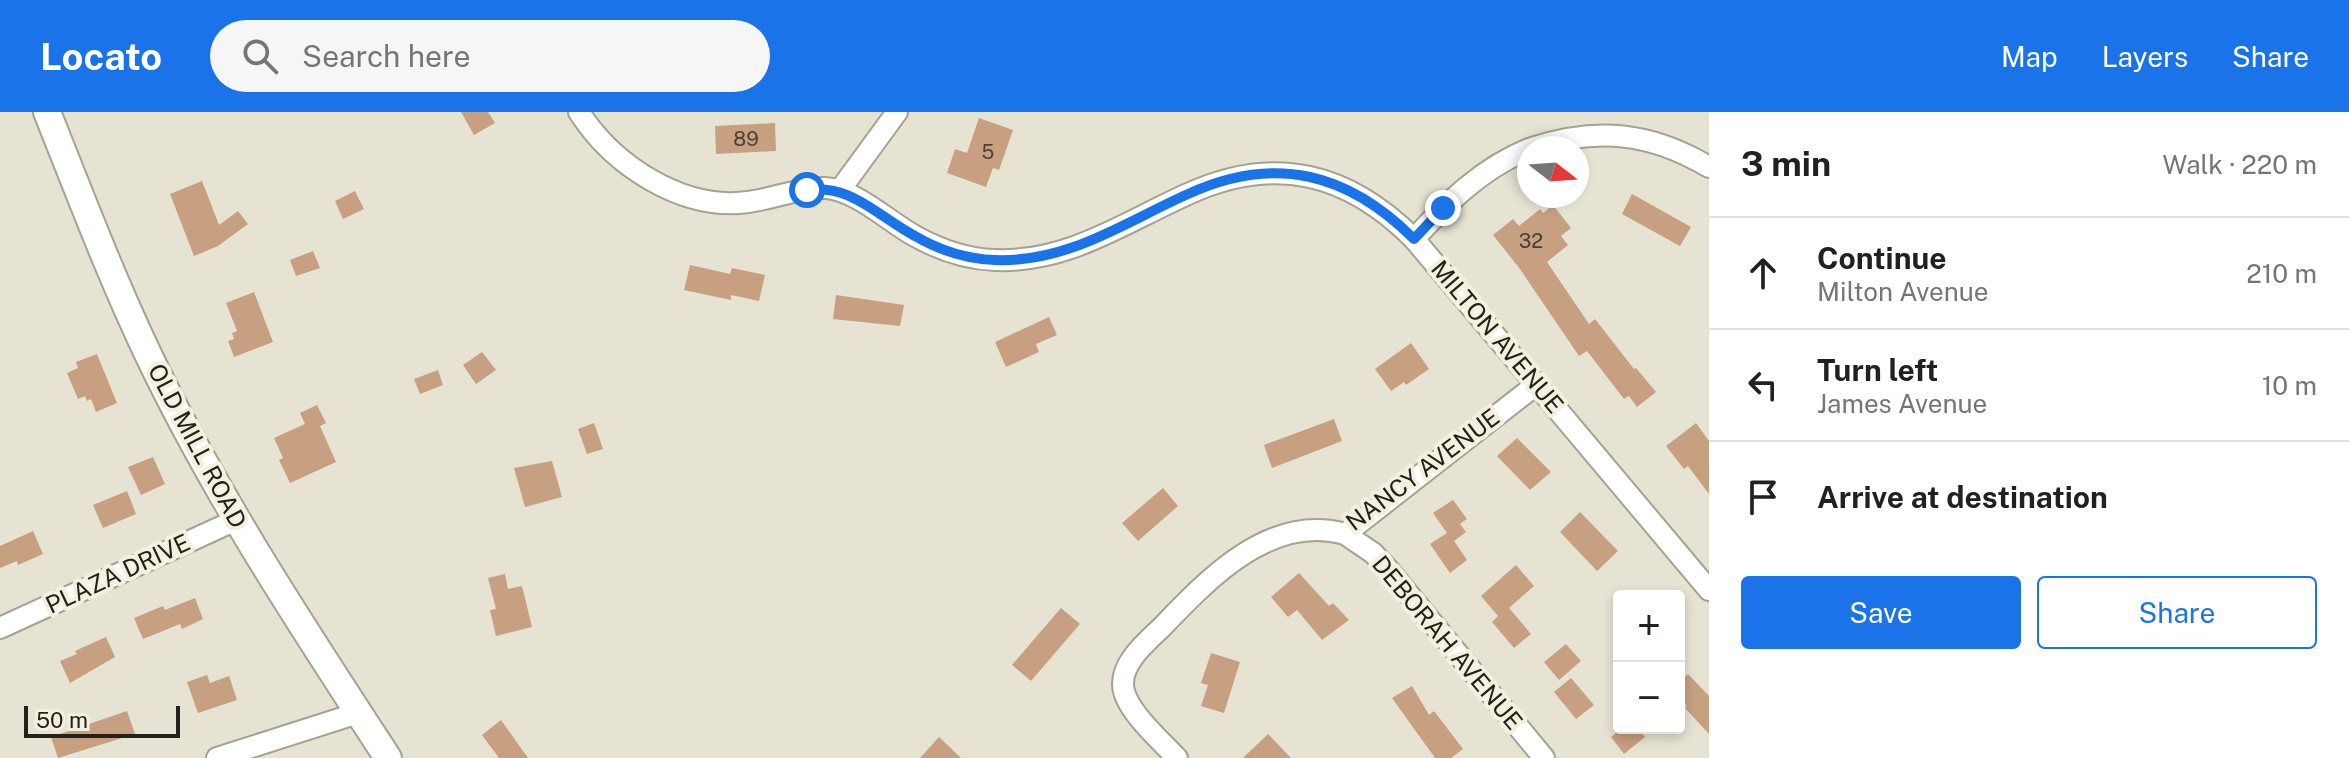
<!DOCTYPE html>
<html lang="en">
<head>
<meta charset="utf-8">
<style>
  body { margin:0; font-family:"Public Sans",sans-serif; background:#f6f6f6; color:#202124 }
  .controls { position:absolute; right:24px; bottom:24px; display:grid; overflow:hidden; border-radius:8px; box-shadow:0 4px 12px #0003 }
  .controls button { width:72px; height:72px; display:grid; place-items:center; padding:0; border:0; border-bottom:2px solid #e0e0e0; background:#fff; color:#202124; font:40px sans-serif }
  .compass { position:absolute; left:1517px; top:24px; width:72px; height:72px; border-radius:50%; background:#fff; box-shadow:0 4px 12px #0003; rotate:107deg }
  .scale { position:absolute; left:24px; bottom:20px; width:156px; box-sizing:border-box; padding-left:8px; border:4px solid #22211b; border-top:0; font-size:22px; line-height:28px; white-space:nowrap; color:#22211b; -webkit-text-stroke:6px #f4f0e0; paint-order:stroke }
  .stop { position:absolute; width:24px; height:24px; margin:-18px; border:6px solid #1a73e8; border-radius:50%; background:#fff }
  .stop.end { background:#1a73e8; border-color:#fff; box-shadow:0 2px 8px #0008 }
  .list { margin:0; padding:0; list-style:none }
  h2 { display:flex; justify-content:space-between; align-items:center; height:104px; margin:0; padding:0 32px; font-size:34px }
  h2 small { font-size:26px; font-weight:400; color:#757577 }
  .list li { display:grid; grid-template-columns:52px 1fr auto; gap:24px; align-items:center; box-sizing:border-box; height:112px; padding:0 32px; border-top:2px solid #e0e0e0 }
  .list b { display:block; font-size:30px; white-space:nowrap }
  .list p { margin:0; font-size:26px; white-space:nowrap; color:#757577 }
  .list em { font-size:26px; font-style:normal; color:#757577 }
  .actions { display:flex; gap:16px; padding:24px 32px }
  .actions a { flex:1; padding:18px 0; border:2px solid #1a73e8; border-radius:8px; text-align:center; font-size:28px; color:#1a73e8 }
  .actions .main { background:#1a73e8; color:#fff }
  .icon { flex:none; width:44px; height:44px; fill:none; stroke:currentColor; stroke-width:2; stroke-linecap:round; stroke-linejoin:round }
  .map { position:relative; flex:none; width:1709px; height:646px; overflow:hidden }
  header { display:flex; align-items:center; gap:48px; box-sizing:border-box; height:112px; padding:0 40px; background:#1a73e8; color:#fff }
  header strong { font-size:38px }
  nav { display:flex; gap:44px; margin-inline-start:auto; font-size:28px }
  .search { width:560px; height:72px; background:#f6f6f6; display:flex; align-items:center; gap:20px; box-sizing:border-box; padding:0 28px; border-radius:44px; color:#757577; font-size:30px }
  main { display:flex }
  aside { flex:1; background:#fff }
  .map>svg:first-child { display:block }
</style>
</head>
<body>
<header>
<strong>Locato</strong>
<div class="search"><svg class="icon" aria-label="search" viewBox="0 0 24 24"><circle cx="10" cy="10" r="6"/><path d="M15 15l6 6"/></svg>Search here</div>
<nav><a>Map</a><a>Layers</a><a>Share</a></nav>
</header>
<main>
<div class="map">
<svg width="1709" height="646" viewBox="0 0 1709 646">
  <rect width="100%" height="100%" fill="#e7e3d2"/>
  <g fill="#c79f81">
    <polygon points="461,0 488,0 495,11 474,23"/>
    <polygon points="979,6 1013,18 999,58 993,56 986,75 947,61 955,37 967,41"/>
    <polygon points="775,11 776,39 716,42 715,14"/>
    <polygon points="202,69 219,113 238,99 248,112 218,134 194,144 170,82"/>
    <polygon points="355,79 364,97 343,107 335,89"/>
    <polygon points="1632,82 1691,115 1680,134 1622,102"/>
    <polygon points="1553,93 1571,116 1561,124 1568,133 1547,150 1589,212 1595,207 1634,257 1636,256 1656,280 1637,295 1629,284 1624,287 1587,239 1579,244 1520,157 1493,123 1513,107 1519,114 1540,97 1543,101"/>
    <polygon points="313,139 320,156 296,164 290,148"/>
    <polygon points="690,153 730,162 732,156 765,163 759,189 731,183 731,188 684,178"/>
    <polygon points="254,180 273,230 234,245 228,229 234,227 232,221 237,219 226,191"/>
    <polygon points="836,183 904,193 900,214 833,207"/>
    <polygon points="1049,205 1057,223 1036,232 1039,240 1006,255 995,230"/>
    <polygon points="1411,231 1429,257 1406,273 1404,270 1391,279 1375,257"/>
    <polygon points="482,240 496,258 476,272 463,253"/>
    <polygon points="97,242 117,291 96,300 91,287 87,289 85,284 78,287 67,261 78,256 76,250"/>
    <polygon points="438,258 443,273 420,282 414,267"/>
    <polygon points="317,293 326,311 320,314 336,350 290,371 279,348 283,346 274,326 305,312 300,301"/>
    <polygon points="1334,307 1342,329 1272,356 1264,333"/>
    <polygon points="594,311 603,337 587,342 578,317"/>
    <polygon points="1696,311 1709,329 1709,382 1688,354 1684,357 1666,334"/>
    <polygon points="1517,326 1551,360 1530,378 1497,344"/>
    <polygon points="153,345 165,372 141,383 128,355"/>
    <polygon points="552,349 562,385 525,395 514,356"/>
    <polygon points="1163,376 1178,394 1138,429 1122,411"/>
    <polygon points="127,379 136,402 103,416 93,393"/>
    <polygon points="1453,388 1467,407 1460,412 1466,420 1454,429 1467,448 1450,461 1430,432 1447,421 1433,401"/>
    <polygon points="1580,400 1618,439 1597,459 1560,420"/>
    <polygon points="33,419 43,442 18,453 17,449 0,456 0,434"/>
    <polygon points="1516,453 1534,474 1509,496 1531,522 1514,536 1492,510 1498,504 1481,484"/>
    <polygon points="1299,461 1329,494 1333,491 1349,508 1322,528 1297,498 1288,505 1271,485"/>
    <polygon points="505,462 508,477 522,474 532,515 496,524 490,498 496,497 488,466"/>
    <polygon points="195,486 203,507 182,517 180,512 143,527 134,506 163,494 165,498"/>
    <polygon points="1061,496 1080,512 1031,569 1012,553"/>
    <polygon points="106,525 115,545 70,571 60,549 77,542 75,539"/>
    <polygon points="1566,532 1581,549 1559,568 1544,550"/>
    <polygon points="1211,541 1240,550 1224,601 1201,594 1208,573 1201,571"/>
    <polygon points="1688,562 1709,584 1709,622 1685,596 1687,594 1679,586 1679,570"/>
    <polygon points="207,563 210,571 229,564 237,588 198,601 187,570"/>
    <polygon points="1571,566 1594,593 1576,607 1554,580"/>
    <polygon points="1412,574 1429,603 1434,599 1463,637 1451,646 1435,646 1392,586"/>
    <polygon points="127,599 135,622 58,646 51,625"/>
    <polygon points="501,608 528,646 499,646 482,623"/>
    <polygon points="1622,616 1638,616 1645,625 1624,642 1611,625"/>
    <polygon points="1268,622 1291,646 1243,646"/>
    <polygon points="939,625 961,646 920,646"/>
  </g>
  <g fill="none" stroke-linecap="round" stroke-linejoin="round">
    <g stroke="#a6a292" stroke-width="24">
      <g id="minor">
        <path d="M579,0c34,53 103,99 169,90 25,-3 52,-15 77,-14 30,1 64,34 90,48 25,14 52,23 80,24 73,3 130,-38 193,-66 87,-40 160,-21 226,45l295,351"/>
        <path d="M1532,36c65,-21 118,-16 177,19"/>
        <polyline points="840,78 897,0"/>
        <path d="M1414,127c34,-37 68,-71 115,-90"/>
        <polyline points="1345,422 1373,441 1387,456 1544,646"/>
        <polyline points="0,516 236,408"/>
        <polyline points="217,646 358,601"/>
        <path d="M1177,646c-16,-17 -53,-49 -54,-73 -1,-24 25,-44 40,-59 46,-48 108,-113 182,-92l192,-150"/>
      </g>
    </g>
    <g stroke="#a6a292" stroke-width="30">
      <path id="tertiary" d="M47,0c32,80 63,162 100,240 68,143 155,274 241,406"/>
    </g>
    <use href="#minor" stroke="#fff" stroke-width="20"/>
    <use href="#tertiary" stroke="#fff" stroke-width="26"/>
  </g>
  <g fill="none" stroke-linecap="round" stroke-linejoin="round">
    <path stroke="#1a73e8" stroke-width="10" d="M807,78c45,-6 70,26 108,46 24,14 52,23 80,24 73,3 130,-38 193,-66 87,-40 160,-21 226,45l29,-31"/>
  </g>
  <g text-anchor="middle" stroke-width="8" stroke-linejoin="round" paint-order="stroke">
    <g font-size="20" fill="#4b4034">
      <text x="746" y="34">89</text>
      <text x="988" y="47">5</text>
      <text x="1531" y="136">32</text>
    </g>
    <g font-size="24" fill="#22211b" stroke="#f4f0e0">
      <text transform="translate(1497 225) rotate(50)" y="8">MILTON AVENUE</text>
      <text transform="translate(197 334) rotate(62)" y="8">OLD MILL ROAD</text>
      <text transform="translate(1423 358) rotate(-37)" y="8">NANCY AVENUE</text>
      <text transform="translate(118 462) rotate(-25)" y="8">PLAZA DRIVE</text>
      <text transform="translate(1447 531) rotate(50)" y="8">DEBORAH AVENUE</text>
    </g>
  </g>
</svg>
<div class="controls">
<button>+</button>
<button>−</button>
</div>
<svg class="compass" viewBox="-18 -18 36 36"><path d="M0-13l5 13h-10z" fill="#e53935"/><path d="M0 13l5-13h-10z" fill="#757577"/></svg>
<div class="scale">50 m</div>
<div class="stop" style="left:807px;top:78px"></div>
<div class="stop end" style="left:1443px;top:96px"></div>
</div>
<aside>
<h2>3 min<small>Walk · 220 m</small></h2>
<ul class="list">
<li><svg class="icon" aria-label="ahead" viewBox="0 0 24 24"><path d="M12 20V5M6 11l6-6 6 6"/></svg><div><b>Continue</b><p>Milton Avenue</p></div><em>210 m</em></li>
<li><svg class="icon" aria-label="left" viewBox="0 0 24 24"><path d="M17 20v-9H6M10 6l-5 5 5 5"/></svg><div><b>Turn left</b><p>James Avenue</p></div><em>10 m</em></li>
<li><svg class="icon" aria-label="arrive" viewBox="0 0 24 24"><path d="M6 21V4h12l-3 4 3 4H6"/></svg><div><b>Arrive at destination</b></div></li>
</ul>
<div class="actions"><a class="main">Save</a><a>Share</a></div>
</aside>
</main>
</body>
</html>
